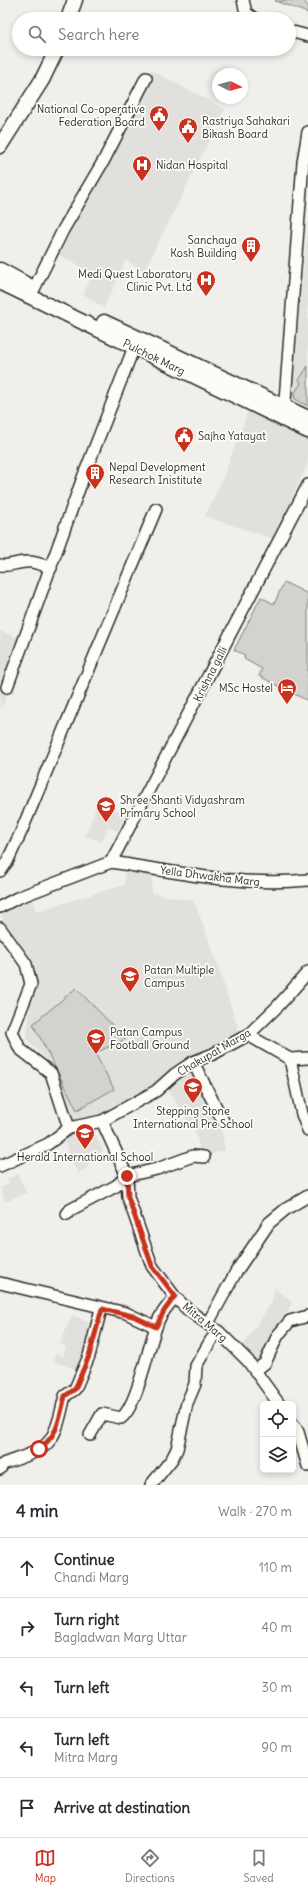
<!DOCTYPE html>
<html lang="en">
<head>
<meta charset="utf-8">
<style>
  body { margin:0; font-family:Delius,sans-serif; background:#f7f7f7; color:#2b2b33 }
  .controls { position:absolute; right:12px; bottom:12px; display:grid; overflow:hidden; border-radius:6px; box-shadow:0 2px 6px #0003 }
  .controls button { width:36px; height:36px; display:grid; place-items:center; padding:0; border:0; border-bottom:1px solid #e1e1e2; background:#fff; color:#2b2b33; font:20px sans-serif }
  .compass { position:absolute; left:212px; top:68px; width:36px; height:36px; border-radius:50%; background:#fff; box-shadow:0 2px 6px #0003; rotate:96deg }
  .stop { position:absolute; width:12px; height:12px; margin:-9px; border:3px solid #c8321e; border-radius:50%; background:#fff }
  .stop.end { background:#c8321e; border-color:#fff; box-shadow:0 1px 4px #0008 }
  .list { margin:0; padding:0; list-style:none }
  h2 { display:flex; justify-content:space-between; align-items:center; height:52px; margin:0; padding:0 16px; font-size:17px }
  h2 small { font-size:13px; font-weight:400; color:#7c7c81 }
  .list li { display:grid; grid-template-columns:26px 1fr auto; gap:12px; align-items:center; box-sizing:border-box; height:60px; padding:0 16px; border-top:1px solid #e1e1e2 }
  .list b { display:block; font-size:15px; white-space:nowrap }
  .list p { margin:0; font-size:13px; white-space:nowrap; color:#7c7c81 }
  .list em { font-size:13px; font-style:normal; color:#7c7c81 }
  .icon { flex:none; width:22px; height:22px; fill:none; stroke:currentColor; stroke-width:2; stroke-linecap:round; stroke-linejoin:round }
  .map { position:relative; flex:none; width:308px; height:1485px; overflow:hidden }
  .search { position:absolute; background:#fff; box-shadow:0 2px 6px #0003; left:12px; right:12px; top:12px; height:44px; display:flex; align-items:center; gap:10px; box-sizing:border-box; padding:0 14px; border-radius:22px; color:#7c7c81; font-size:15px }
  .sheet { height:352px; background:#fff }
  nav { display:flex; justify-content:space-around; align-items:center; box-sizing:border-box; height:56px; border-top:1px solid #e1e1e2; background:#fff; font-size:11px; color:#7c7c81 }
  nav a { display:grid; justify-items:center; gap:2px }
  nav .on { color:#c8321e }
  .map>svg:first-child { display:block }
</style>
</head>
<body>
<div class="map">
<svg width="308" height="1485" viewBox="0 0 308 1485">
  <rect width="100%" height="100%" fill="#f0efeb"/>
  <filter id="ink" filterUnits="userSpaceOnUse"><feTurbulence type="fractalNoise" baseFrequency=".025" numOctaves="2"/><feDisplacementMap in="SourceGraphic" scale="8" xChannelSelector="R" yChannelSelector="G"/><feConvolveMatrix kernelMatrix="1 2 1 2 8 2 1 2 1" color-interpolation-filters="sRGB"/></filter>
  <g filter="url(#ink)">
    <g fill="#e1e0dc">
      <polygon points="151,70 225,109 144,271 126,260 104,308 83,294 93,273 59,255"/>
      <polygon points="308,228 308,413 290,405"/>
      <polygon points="248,411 308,439 308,463 274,539 205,516 222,480"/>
      <polygon points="0,631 19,638 0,687"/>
      <polygon points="0,690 8,694 0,710"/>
      <polygon points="98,803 125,814 118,831 108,827 102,842 85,836"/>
      <polygon points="131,872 152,874 152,893 194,901 215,957 239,1032 190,1057 156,1085 134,1099 84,1124 72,1121 53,1066 26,1039 31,1002 38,985 34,964 0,915 33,900 36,911 124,885 125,873"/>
      <polygon points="192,1066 220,1122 225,1150 209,1155 201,1153 195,1131 164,1085"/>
      <polygon points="87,1125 96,1135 103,1151 88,1163 89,1166 79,1173 68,1158 66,1153 68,1148 60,1137"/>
      <polygon points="18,1174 26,1193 5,1202 0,1188 9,1184 7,1179"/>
      <polygon points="274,1288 292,1301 282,1326 255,1365 240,1350 272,1302"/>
      <polygon points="72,1315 95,1325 81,1357 85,1359 83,1364 77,1370 53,1361 56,1353 63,1356 66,1347 60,1344"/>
    </g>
    <g fill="#d3d2cf" stroke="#7f7e7d">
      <polygon points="303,0 308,6 308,13 275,1"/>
      <polygon points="308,366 308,406 295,399 294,394 301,383 299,380"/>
      <polygon points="284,582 308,594 308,701 259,676 262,669 244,659 245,655 234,650 261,597 274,604"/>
      <polygon points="76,988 126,1039 95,1053 114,1089 77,1110 33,1024"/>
    </g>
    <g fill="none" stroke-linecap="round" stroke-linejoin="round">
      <g stroke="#2b2b2b" stroke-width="14">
        <g id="minor">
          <polyline points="243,0 246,13 255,19"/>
          <polyline points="289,31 308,36"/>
          <polyline points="34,289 63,230 104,160 146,78"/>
          <polyline points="284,414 303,162 308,132"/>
          <path d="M0,565c10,2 16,-3 26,-3 8,-1 17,3 25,6"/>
          <polyline points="7,687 84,475 134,347"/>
          <polyline points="111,862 308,485"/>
          <path d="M111,862c65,10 131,25 197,18"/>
          <polyline points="0,871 7,862 21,832 156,509"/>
          <polyline points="0,907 17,898 111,862"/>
          <polyline points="0,928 26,964 31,984 12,1032 20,1049 51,1073 69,1128"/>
          <polyline points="248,1035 290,1059 308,1058"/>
          <polyline points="290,1059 302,1114 308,1130"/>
          <polyline points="193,1062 223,1121"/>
          <polyline points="102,1121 127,1176 128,1197 152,1266 175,1297 188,1310 219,1332 248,1361 279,1404"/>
          <polyline points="0,1166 48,1144 69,1128 102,1121 156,1091 175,1074 193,1062 213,1054 248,1035 278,1006 308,972"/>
          <polyline points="67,1214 70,1210 116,1186 127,1176 157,1169 193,1156 204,1157"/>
          <polyline points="0,1283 126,1313 156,1327"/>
          <polyline points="208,1323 236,1272 269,1223 286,1209 308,1196"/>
          <polyline points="256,1370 265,1363 278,1335 290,1321 308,1316"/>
          <polyline points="293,1424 298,1432 308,1466"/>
          <path d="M90,1435l12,-21 19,4c17,-12 28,-77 38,-99 4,-8 10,-15 16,-22"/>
          <path d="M0,1469l3,-5c15,-6 38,-11 47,-24 9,-12 11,-30 15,-44l10,-7 14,-33 12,-47"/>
          <polyline points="151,1485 172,1459 177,1449 187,1403 195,1384 196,1366 211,1340 219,1332"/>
        </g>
      </g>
      <g stroke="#2b2b2b" stroke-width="17">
        <g id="major">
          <polyline points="68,19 75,0"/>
          <polyline points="0,146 42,80 57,49"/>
          <polyline points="0,270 31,287"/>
          <polyline points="0,282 308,431"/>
          <polyline points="104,322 308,418"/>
        </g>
      </g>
      <use href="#minor" stroke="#fdfcf7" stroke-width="11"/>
      <use href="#major" stroke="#fdfcf7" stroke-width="14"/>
    </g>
  </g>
  <g fill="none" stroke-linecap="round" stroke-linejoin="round" filter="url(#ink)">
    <path stroke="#c8321e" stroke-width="5" d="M39,1449c20,-15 20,-30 26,-53l10,-7 14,-33 13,-47 31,7 23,11 8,-16 11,-15 -23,-30 -24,-69 -1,-21"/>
  </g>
  <defs>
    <g id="civic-pin" transform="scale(1)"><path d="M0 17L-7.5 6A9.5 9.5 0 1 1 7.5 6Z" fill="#c8321e" stroke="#fdfcf7"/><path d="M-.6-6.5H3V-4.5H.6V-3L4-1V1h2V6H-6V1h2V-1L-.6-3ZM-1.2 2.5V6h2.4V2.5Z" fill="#fff"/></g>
    <g id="hospital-pin" transform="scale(1)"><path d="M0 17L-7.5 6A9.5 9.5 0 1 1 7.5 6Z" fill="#c8321e" stroke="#fdfcf7"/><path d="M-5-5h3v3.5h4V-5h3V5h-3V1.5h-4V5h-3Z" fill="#fff"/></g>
    <g id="building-pin" transform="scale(1)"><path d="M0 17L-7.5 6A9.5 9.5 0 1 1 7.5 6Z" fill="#c8321e" stroke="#fdfcf7"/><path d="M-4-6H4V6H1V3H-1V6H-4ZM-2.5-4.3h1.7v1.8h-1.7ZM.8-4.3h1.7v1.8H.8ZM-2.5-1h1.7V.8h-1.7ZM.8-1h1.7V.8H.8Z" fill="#fff"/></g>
    <g id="hotel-pin" transform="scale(1)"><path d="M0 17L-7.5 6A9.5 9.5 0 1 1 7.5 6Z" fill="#c8321e" stroke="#fdfcf7"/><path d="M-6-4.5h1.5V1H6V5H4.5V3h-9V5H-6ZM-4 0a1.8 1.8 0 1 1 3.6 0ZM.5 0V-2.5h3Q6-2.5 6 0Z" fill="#fff"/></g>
    <g id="school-pin" transform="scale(1)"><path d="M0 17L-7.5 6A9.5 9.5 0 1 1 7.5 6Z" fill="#c8321e" stroke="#fdfcf7"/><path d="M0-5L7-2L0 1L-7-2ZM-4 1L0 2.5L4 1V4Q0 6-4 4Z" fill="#fff"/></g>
    <g id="university-pin" transform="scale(1)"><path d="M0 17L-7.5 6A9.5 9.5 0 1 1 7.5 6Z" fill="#c8321e" stroke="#fdfcf7"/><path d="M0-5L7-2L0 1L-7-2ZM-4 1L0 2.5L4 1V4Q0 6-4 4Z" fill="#fff"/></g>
  </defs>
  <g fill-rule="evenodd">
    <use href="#civic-pin" x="159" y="115"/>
    <use href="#civic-pin" x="188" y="127"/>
    <use href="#hospital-pin" x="142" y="165"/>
    <use href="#building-pin" x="251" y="246"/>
    <use href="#hospital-pin" x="206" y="280"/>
    <use href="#civic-pin" x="184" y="436"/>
    <use href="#building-pin" x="95" y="473"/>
    <use href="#hotel-pin" x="287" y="688"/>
    <use href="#school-pin" x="106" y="806"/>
    <use href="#university-pin" x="130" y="976"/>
    <use href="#school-pin" x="96" y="1038"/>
    <use href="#school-pin" x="193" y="1087"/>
    <use href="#school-pin" x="85" y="1133"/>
  </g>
  <g text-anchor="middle" stroke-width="3.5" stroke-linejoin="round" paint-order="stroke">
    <g font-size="11" fill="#2b2b2b" stroke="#fdfcf7" text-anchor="start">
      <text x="145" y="113" text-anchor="end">National Co-operative<tspan x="145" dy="13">Federation Board</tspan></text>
      <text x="202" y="125">Rastriya Sahakari<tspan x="202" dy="13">Bikash Board</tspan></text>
      <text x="156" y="169">Nidan Hospital</text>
      <text x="237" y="244" text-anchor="end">Sanchaya<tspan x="237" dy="13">Kosh Building</tspan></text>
      <text x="192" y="278" text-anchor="end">Medi Quest Laboratory<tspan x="192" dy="13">Clinic Pvt. Ltd</tspan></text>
      <text x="198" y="440">Sajha Yatayat</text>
      <text x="109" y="471">Nepal Development<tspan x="109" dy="13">Research Inistitute</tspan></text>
      <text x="273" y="692" text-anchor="end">MSc Hostel</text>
      <text x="120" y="804">Shree Shanti Vidyashram<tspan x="120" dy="13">Primary School</tspan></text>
      <text x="144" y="974">Patan Multiple<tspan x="144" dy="13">Campus</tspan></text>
      <text x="110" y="1036">Patan Campus<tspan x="110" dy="13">Football Ground</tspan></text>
      <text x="193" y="1115" text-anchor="middle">Stepping Stone<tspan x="193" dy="13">International Pre School</tspan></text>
      <text x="85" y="1161" text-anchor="middle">Herald International School</text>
    </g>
    <g font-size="11" fill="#2b2b2b" stroke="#fdfcf7">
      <text transform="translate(154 357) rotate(26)" y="4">Pulchok Marg</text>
      <text transform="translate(210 674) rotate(-63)" y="4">Krishna galli</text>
      <text transform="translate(210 876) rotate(7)" y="4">Yella Dhwakha Marg</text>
      <text transform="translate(214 1052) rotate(-30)" y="4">Chakupat Marga</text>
      <text transform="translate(205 1322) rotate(40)" y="4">Mitra Marg</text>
    </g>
  </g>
</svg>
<div class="controls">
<button><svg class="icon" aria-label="locate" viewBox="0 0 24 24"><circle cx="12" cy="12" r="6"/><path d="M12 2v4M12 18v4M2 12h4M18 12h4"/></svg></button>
<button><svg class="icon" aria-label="layers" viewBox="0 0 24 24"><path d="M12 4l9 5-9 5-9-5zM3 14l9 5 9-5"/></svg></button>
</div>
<svg class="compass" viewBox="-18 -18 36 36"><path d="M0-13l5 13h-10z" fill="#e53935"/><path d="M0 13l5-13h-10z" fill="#7c7c81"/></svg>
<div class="stop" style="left:39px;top:1449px"></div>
<div class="stop end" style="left:127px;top:1176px"></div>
<div class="search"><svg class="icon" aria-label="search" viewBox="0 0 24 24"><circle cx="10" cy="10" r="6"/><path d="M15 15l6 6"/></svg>Search here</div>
</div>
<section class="sheet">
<h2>4 min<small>Walk · 270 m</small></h2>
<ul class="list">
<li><svg class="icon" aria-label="ahead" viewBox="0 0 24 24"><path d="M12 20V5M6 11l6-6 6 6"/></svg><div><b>Continue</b><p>Chandi Marg</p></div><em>110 m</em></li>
<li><svg class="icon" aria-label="right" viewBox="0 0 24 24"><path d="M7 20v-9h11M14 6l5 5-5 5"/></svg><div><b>Turn right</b><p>Bagladwan Marg Uttar</p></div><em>40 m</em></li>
<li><svg class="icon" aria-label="left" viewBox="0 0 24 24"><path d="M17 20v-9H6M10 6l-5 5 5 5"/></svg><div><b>Turn left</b></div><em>30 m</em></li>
<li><svg class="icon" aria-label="left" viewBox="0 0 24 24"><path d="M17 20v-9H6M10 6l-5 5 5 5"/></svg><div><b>Turn left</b><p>Mitra Marg</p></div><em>90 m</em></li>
<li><svg class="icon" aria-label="arrive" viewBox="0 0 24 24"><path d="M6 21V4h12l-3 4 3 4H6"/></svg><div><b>Arrive at destination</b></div></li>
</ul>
</section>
<nav>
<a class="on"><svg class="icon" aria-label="map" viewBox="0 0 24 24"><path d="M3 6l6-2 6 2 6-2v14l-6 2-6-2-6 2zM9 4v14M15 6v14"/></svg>Map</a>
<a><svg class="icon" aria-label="directions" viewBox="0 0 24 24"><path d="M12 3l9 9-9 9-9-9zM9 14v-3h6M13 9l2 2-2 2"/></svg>Directions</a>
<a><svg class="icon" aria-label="saved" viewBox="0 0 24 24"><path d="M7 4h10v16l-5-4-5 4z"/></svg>Saved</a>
</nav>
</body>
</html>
